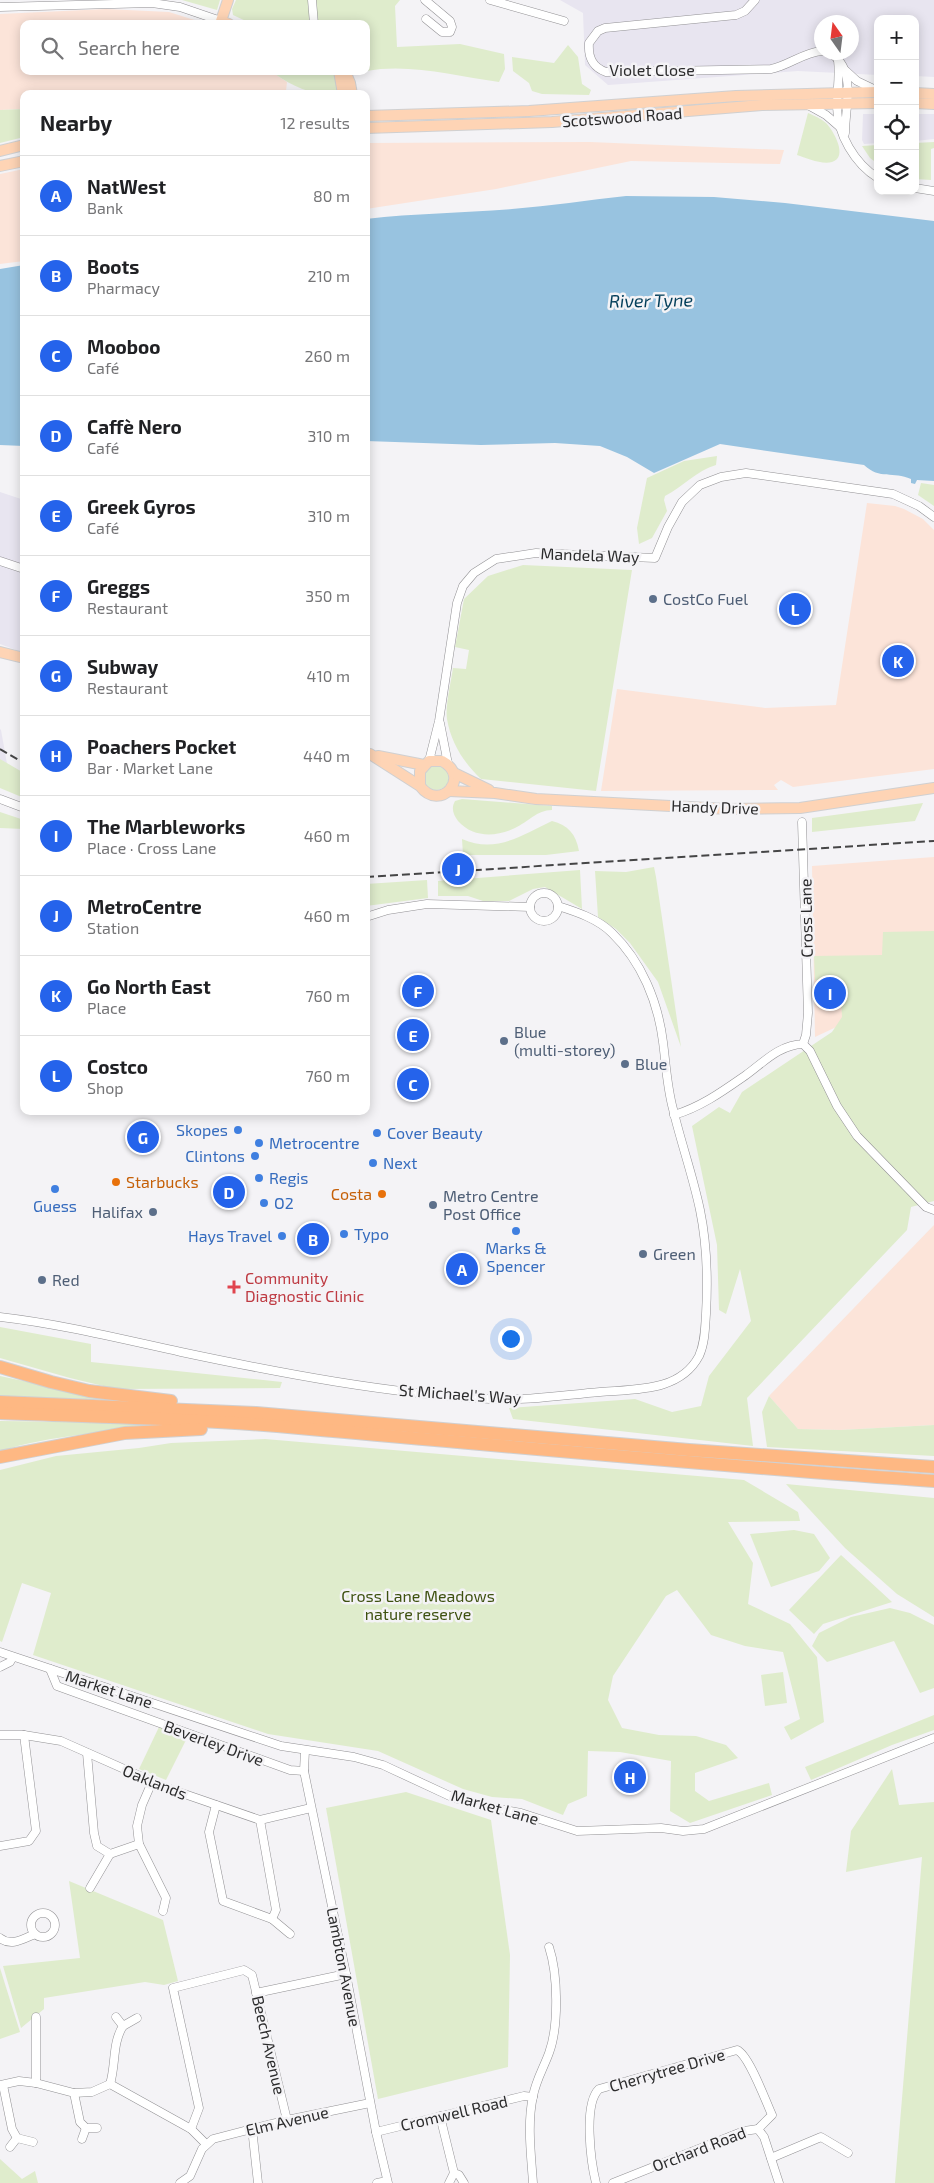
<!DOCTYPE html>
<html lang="en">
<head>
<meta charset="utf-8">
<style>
  body { margin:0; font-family:"Exo 2",sans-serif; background:#f6f6f6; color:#202124 }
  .controls { position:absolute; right:15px; top:15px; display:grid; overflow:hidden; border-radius:10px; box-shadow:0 2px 12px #0003 }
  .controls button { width:45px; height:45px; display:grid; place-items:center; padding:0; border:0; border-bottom:1px solid #e0e0e0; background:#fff; color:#202124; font:25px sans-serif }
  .compass { position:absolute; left:814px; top:15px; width:45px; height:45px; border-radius:50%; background:#fff; box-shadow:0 2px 12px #0003; rotate:346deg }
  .you { position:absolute; left:510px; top:1338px; width:18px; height:18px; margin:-12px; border:4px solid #fff; border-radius:50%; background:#1a73e8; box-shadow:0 0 0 8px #1a73e833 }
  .badge { display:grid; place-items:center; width:32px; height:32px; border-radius:50%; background:#2563eb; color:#fff; font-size:16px; font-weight:700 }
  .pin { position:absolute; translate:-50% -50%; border:2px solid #fff; box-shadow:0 1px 5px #0006 }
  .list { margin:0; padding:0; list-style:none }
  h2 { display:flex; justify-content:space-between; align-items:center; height:65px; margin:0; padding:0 20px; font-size:21px }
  h2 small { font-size:16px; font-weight:400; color:#757577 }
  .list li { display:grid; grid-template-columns:32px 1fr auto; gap:15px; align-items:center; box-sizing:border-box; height:80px; padding:0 20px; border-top:1px solid #e0e0e0 }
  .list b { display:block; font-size:19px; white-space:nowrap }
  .list p { margin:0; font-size:16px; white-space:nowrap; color:#757577 }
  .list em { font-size:16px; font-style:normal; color:#757577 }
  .icon { flex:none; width:28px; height:28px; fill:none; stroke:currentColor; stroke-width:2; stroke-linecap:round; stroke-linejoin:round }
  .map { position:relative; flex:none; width:934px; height:2183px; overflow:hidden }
  .search { position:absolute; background:#fff; box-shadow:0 2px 12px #0003; left:20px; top:20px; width:350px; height:55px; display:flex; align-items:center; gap:12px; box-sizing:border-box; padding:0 18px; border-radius:10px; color:#757577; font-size:19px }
  .panel { position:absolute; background:#fff; box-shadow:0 2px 12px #0003; left:20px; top:90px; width:350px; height:1025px; border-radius:10px }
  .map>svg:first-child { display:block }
</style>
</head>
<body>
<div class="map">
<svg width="934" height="2183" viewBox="0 0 934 2183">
  <rect width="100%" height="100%" fill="#f4f3f6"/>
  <g fill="#e8e5f0" fill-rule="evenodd">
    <path d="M560,0h374v77l-19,-1v-57h-37v56l-80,-4 -190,14 -23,-20 -2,-52zM822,22h30v30h-30z"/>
    <polygon points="863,114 878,114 878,143 864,144 862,140"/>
    <polygon points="915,114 934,114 934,139 915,141"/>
    <polygon points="0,492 24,500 24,653 0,644"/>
    <polygon points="0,729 1,730 9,775 0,771"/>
  </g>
  <g fill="#fce4d9">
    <polygon points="106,9 169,12 207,24 24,24 24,71 270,71 287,82 286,91 262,94 24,94 24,109 0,110 0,14"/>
    <polygon points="590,142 784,150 780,164 631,161 496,189 366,209 366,143"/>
    <polygon points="24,169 24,261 0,264 0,174"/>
    <polygon points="867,503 895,506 904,509 923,519 934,530 934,769 793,787 781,780 774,785 778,790 601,791 617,689 765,708 836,705"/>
    <polygon points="934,857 934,974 847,1022 815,1037 812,866"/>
    <polygon points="934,1225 934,1425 840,1430 798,1429 769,1396"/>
  </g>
  <g fill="#dfeccc">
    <polygon points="182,0 220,0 217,10"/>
    <path d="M236,0h164l-5,6 2,41 63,-3 44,10 1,15 -6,13c-44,-6 -89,-19 -133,-11v-47h-114l-19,-9 -1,-6z"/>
    <polygon points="568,45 578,57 582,84 591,90 589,95 542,94 532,91 529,83 513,71 512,57 554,63"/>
    <path d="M270,71h63l5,19c-24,10 -48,-6 -68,-19z"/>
    <polygon points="24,109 24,137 0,143 0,110"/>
    <path d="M808,113c7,3 12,5 18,10 7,7 23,34 6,39 -10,3 -26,-4 -35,-7z"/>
    <polygon points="934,142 934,148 931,149 931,180 915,179 915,143"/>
    <polygon points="878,145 878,164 870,158 862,146"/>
    <path d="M717,456l-1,9c-19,5 -33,22 -51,31l-1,4 3,11 -15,27 -13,6 -2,-16 10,-50 37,-17z"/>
    <polygon points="921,483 934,485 934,506 918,495"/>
    <path d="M523,565l109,5 -36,221 -115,-12c-17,-16 -30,-36 -34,-60 -2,-13 4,-37 6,-51l13,1 3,-19 -14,-3 9,-48 24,-23z"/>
    <polygon points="0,759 24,773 24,798 0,788"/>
    <circle cx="436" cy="777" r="13"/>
    <path d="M462,799l90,7v4c-15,0 -24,12 -37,18 -19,9 -42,10 -57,-7 -5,-7 -7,-13 -3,-20z"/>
    <polygon points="923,803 915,821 812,832 812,818"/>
    <polygon points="0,812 24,820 24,829 0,828"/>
    <path d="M552,821c16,4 24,13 27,30l-33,4h-83l-1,-16c34,15 60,-4 90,-18z"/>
    <polygon points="654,867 656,877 681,1047 658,982 630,943 616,929 598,917 595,871 626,872"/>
    <polygon points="580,870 582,909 545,887 533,889 509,901 483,901 468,896 438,896 438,881"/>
    <polygon points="427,880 428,898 366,906 366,884"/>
    <polygon points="934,931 934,1201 911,1207 907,1230 747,1398 753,1446 513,1419 509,1408 635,1399 672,1412 701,1406 709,1376 751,1321 740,1269 726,1314 719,1310 717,1245 692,1126 719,1107 730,1113 742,1092 832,1032 842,1017 840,981 815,980 814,956 882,955 883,932"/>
    <polygon points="0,1327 91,1344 91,1362 282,1382 280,1388 116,1389 70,1378 0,1358"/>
    <polygon points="0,1376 113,1400 0,1396"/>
    <polygon points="769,1396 798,1429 840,1430 934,1425 934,1456 767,1447 762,1412"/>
    <path d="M0,1421l162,2 -1,3c-54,6 -109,9 -161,25z"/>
    <polygon points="265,1439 744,1480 798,1512 800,1521 728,1522 753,1563 748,1604 790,1624 817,1657 824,1722 791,1740 784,1727 800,1719 783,1652 745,1646 711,1635 677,1590 666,1596 613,1676 608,1700 622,1728 659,1735 696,1736 726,1745 738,1758 695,1773 695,1791 709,1801 769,1783 772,1795 690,1823 670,1811 671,1761 620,1752 588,1751 587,1796 568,1804 563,1815 522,1799 492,1797 463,1789 378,1751 268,1734 33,1655 51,1593 22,1583 2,1642 0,1641 0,1470 56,1456 139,1448 171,1443"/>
    <polygon points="786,1484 934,1498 934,1617 897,1594 845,1548"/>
    <polygon points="794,1530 814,1534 830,1558 819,1571 771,1587 750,1534"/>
    <polygon points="841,1555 892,1602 823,1624 814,1634 789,1610"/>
    <polygon points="890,1608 910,1613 934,1625 934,1688 920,1693 894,1641 827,1662 812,1646 819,1633 851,1617"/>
    <polygon points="783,1672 787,1703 765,1706 761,1675"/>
    <polygon points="934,1715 934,1730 892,1745 811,1780 805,1767"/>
    <polygon points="159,1727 187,1738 166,1780 139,1769"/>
    <polygon points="892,1769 899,1805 934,1802 934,2183 895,2183 922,1857 846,1872 851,1831"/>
    <polygon points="406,1792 491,1820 510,1955 508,2067 378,2099 326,1808"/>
    <polygon points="69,1881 163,1920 178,1981 164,1985 145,1982 44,1998 44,2009 21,2028 3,1966 80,1958"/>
    <polygon points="0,1968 20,2032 0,2039"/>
    <polygon points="0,2159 22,2179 35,2171 38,2183 0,2183"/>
  </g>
  <g fill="#98c3e0">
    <path d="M626,196l88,1 71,6 149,18v260l-17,-1 -2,4 -4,-1v-4c-18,-8 -31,1 -47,-14l-144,-21 -66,29 -27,-16 -27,-11 -45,-3 -74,2 -115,-4v-222c49,-6 97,-6 146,-10 38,-3 76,-9 114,-13z"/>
    <polygon points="24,265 24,446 0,445 0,269"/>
  </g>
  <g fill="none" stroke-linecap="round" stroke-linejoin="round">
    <g stroke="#929194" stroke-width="9">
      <g id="minor">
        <polyline points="312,0 314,24"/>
        <polyline points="425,0 450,21 452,27 450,32 442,32 426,19"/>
        <polyline points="490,0 564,21"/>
        <path d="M755,0l-10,11 -9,4 -131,13 -7,3 -9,12c-1,14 3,24 17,29l165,-3c17,-3 33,-17 51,-18"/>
        <polyline points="0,7 152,3 180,7 221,21"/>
        <path d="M828,52c30,15 17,54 17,81"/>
        <path d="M838,60c2,16 -1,31 -1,46 0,28 18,58 41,72"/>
        <polyline points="846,71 857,81 878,91"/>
        <polyline points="808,105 826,115 841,128"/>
        <polyline points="915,188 934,191"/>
        <polyline points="0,561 24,569"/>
        <polyline points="440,723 448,764"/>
        <polyline points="429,761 439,721 457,603 463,586 474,573 496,559 536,553 655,558 668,527 682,502 700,485 721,477 746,473 893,494 919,506 934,517"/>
        <polyline points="0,799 24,808"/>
        <circle cx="544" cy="907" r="14"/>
        <polyline points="366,917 388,910 427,904 530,907"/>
        <polyline points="803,1044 810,1051 837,1106 857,1136 926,1207 934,1210"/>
        <path d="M674,1115c27,-8 49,-24 72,-40 18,-13 33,-30 57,-31l3,-9 2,-22 -6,-191"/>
        <path d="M0,1317c61,7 121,22 181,35 99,21 208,42 309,47 37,2 74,-4 110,-7 35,-3 80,0 99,-36 6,-13 6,-28 7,-42 2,-35 1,-70 -6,-104 -7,-34 -19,-67 -27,-101 -6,-22 -7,-44 -10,-67 -5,-40 -21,-80 -51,-109 -14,-14 -35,-21 -54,-27"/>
        <polyline points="0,1652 281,1746 354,1757 383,1765 454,1798 488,1807 521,1813 577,1831 661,1828 683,1831 704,1829 934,1738"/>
        <polyline points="0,1667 10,1662 13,1657"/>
        <polyline points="50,1669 57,1686 290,1770 304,1771"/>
        <polyline points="0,1735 24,1735 61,1741 167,1788 260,1820 311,1808"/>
        <polyline points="305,1750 304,1771 346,1974 376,2132 388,2183"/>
        <polyline points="87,1753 94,1833 97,1846 110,1854 139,1844"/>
        <polyline points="152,1782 142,1805 137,1826 139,1844 166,1898 163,1911"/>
        <polyline points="216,1805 209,1832 223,1901 272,1919 276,1910 260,1820"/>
        <polyline points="0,1846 29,1841 36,1831 24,1735"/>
        <polyline points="90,1888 110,1854"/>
        <circle cx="43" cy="1925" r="12"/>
        <polyline points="272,1919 290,1934"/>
        <path d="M0,1938c11,9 23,1 35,-4"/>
        <polyline points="256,1993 346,1974"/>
        <polyline points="123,2026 137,2018"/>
        <polyline points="36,2083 36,2017"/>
        <path d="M110,2084c6,-19 2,-41 13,-58l-7,-9"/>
        <polyline points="0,2085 19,2081 36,2083 74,2093 92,2092 110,2084 191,2129 206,2144"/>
        <polyline points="3,2085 12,2129 17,2138 33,2142"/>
        <polyline points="74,2093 80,2122 86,2128 97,2128"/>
        <polyline points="440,2116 454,2173 459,2175 464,2183"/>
        <polyline points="252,2128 258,2183"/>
        <polyline points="191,2129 199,2108 173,1988 244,1970 252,1975 287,2120"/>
        <polyline points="758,2129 764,2137 779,2183"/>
        <polyline points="376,2132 524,2096 533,2097"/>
        <polyline points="82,2139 86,2128"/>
        <polyline points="10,2147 17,2138"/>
        <polyline points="771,2158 821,2137 848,2153"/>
        <polyline points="180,2183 190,2176 202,2149 213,2139 287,2120 370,2103"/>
        <polyline points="377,2183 387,2181"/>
        <polyline points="449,2183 454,2173"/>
        <path d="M533,2183c-2,-29 -6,-59 0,-87 3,-16 11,-29 16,-43 10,-27 9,-79 0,-106"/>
        <path d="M596,2183c-5,-20 -13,-79 3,-94l138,-39c12,5 29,52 35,65l-14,14"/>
        <polyline points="613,2183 744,2131 758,2129"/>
      </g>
    </g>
    <g stroke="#d0d0d1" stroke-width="12">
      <g id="major">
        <polyline points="228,0 221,21 229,24"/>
        <polyline points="339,71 343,94"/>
        <polyline points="345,71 350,83 352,94"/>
        <polyline points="915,93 934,94"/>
        <polyline points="915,103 934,104"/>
        <polyline points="366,116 529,111 736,96 878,92"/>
        <polyline points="366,128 552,122 762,105 878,103"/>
        <polyline points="0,151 24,145"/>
        <polyline points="0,166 24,161"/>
        <polyline points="0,652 24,658"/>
        <path d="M370,754l50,32c20,27 52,-9 22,-25h-13l-9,10v15"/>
        <polyline points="378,756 424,765"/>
        <polyline points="454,773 489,790"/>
        <polyline points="449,791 495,793 536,799 728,809 800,808 934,788"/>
      </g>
    </g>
    <g stroke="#d0d0d1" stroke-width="14">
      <g id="highway">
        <polyline points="0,1367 51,1382 89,1391 171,1401"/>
        <polyline points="0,1402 256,1413 689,1450 934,1467"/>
        <path d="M0,1413c103,4 207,6 310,16 208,18 416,38 624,52"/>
        <polyline points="0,1457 125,1433 201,1429"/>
      </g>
    </g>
    <use href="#minor" stroke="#fff" stroke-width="8"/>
    <use href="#major" stroke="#fed4b5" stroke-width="10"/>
    <use href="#highway" stroke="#feb883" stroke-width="12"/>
    <g stroke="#454546" stroke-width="2" stroke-dasharray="8 4" stroke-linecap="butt">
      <polyline points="0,749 24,763"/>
      <polyline points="366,877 934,841"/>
    </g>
  </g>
  <g fill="#5c6f8a" stroke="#f4f3f6" stroke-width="2">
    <circle cx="653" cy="599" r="5"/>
    <circle cx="504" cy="1041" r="5"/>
    <circle cx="625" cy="1064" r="5"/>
    <circle cx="433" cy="1205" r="5"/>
    <circle cx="153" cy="1212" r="5"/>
    <circle cx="643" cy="1254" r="5"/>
    <circle cx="42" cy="1280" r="5"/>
  </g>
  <g fill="#3f7fe0" stroke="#f4f3f6" stroke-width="2">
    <circle cx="238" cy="1130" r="5"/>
    <circle cx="377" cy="1133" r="5"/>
    <circle cx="259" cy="1143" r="5"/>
    <circle cx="255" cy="1156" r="5"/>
    <circle cx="373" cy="1163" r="5"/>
    <circle cx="259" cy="1178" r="5"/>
    <circle cx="55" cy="1189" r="5"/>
    <circle cx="264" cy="1203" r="5"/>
    <circle cx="516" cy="1231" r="5"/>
    <circle cx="344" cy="1234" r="5"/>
    <circle cx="282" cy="1236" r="5"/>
  </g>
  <g fill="#e8710a" stroke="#f4f3f6" stroke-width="2">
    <circle cx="116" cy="1182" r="5"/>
    <circle cx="382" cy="1194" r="5"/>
  </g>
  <path fill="#e0444e" stroke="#f4f3f6" stroke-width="2" d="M231.5 1279.5h5v5h5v5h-5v5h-5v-5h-5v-5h5z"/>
  <g text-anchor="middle" stroke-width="5" stroke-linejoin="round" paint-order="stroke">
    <g font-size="16" fill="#2b2b2c" stroke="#f4f3f6">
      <text x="652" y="76">Violet Close</text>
      <text transform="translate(622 117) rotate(-4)" y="6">Scotswood Road</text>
      <text transform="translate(590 555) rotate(2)" y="6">Mandela Way</text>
      <text transform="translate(715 807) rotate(2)" y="6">Handy Drive</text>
      <text transform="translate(806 918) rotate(-91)" y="6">Cross Lane</text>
      <text transform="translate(460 1394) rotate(4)" y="6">St Michael's Way</text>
      <text transform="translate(109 1689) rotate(18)" y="6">Market Lane</text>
      <text transform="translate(214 1743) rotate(20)" y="6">Beverley Drive</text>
      <text transform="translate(155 1782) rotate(22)" y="6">Oaklands</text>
      <text transform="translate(495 1807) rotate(16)" y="6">Market Lane</text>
      <text transform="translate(344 1967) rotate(79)" y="6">Lambton Avenue</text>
      <text transform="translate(269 2045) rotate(77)" y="6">Beech Avenue</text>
      <text transform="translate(667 2070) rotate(-16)" y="6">Cherrytree Drive</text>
      <text transform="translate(454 2113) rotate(-13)" y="6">Cromwell Road</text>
      <text transform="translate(287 2121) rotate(-13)" y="6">Elm Avenue</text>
      <text transform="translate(699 2149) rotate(-21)" y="6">Orchard Road</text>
    </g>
    <g font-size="16" fill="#4e5e75" stroke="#f4f3f6" text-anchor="start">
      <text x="663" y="605">CostCo Fuel</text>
      <text x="514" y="1038">Blue<tspan x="514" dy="18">(multi-storey)</tspan></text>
      <text x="635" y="1070">Blue</text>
      <text x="443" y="1202">Metro Centre<tspan x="443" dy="18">Post Office</tspan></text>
      <text x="143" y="1218" text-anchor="end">Halifax</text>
      <text x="653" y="1260">Green</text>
      <text x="52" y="1286">Red</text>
    </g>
    <g font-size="16" fill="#366cbe" stroke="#f4f3f6" text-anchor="start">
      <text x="228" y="1136" text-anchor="end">Skopes</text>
      <text x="387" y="1139">Cover Beauty</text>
      <text x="269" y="1149">Metrocentre</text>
      <text x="245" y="1162" text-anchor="end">Clintons</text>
      <text x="383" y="1169">Next</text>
      <text x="269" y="1184">Regis</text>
      <text x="274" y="1209">O2</text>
      <text x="55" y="1212" text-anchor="middle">Guess</text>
      <text x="354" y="1240">Typo</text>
      <text x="272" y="1242" text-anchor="end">Hays Travel</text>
      <text x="516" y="1254" text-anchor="middle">Marks &amp;<tspan x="516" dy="18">Spencer</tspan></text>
    </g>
    <g font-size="16" fill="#c56008" stroke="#f4f3f6" text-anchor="start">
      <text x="126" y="1188">Starbucks</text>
      <text x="372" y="1200" text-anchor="end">Costa</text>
    </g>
    <g font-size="16" fill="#be3a42" stroke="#f4f3f6" text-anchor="start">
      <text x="245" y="1284">Community<tspan x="245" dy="18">Diagnostic Clinic</tspan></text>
    </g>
    <g font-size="16" fill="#3e5110" stroke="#f4f3f6">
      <text x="418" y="1602">Cross Lane Meadows<tspan x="418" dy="18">nature reserve</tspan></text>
    </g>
    <g font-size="18" font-style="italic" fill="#033e5a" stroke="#f4f3f6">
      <text transform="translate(651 301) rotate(-1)" y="6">River Tyne</text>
    </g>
  </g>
</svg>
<div class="controls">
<button>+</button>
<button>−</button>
<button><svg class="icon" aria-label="locate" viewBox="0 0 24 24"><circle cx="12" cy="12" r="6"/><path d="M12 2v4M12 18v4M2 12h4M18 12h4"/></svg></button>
<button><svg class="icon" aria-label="layers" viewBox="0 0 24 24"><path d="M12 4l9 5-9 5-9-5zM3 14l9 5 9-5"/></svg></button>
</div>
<svg class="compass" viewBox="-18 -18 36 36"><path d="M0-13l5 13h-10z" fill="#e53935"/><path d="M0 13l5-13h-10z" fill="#757577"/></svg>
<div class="you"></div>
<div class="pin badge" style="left:462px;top:1269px">A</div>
<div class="pin badge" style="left:313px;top:1239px">B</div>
<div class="pin badge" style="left:413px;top:1084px">C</div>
<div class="pin badge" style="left:229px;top:1192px">D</div>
<div class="pin badge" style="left:413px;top:1035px">E</div>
<div class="pin badge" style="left:418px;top:991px">F</div>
<div class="pin badge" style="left:143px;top:1137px">G</div>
<div class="pin badge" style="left:630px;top:1777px">H</div>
<div class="pin badge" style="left:830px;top:993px">I</div>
<div class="pin badge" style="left:458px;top:869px">J</div>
<div class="pin badge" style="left:898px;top:661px">K</div>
<div class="pin badge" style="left:795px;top:609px">L</div>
<div class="search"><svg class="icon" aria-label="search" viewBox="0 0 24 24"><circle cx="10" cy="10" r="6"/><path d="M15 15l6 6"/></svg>Search here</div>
<section class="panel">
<h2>Nearby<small>12 results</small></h2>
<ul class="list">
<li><span class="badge">A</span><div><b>NatWest</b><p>Bank</p></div><em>80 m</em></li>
<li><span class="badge">B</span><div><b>Boots</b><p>Pharmacy</p></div><em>210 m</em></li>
<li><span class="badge">C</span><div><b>Mooboo</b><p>Café</p></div><em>260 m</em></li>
<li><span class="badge">D</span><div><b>Caffè Nero</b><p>Café</p></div><em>310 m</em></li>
<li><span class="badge">E</span><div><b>Greek Gyros</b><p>Café</p></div><em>310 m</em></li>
<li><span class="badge">F</span><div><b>Greggs</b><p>Restaurant</p></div><em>350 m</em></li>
<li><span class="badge">G</span><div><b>Subway</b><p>Restaurant</p></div><em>410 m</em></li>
<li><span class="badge">H</span><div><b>Poachers Pocket</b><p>Bar · Market Lane</p></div><em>440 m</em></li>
<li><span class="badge">I</span><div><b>The Marbleworks</b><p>Place · Cross Lane</p></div><em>460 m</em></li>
<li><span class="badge">J</span><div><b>MetroCentre</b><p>Station</p></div><em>460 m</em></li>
<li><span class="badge">K</span><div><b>Go North East</b><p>Place</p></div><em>760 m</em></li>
<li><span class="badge">L</span><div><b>Costco</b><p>Shop</p></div><em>760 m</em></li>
</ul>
</section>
</div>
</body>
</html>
